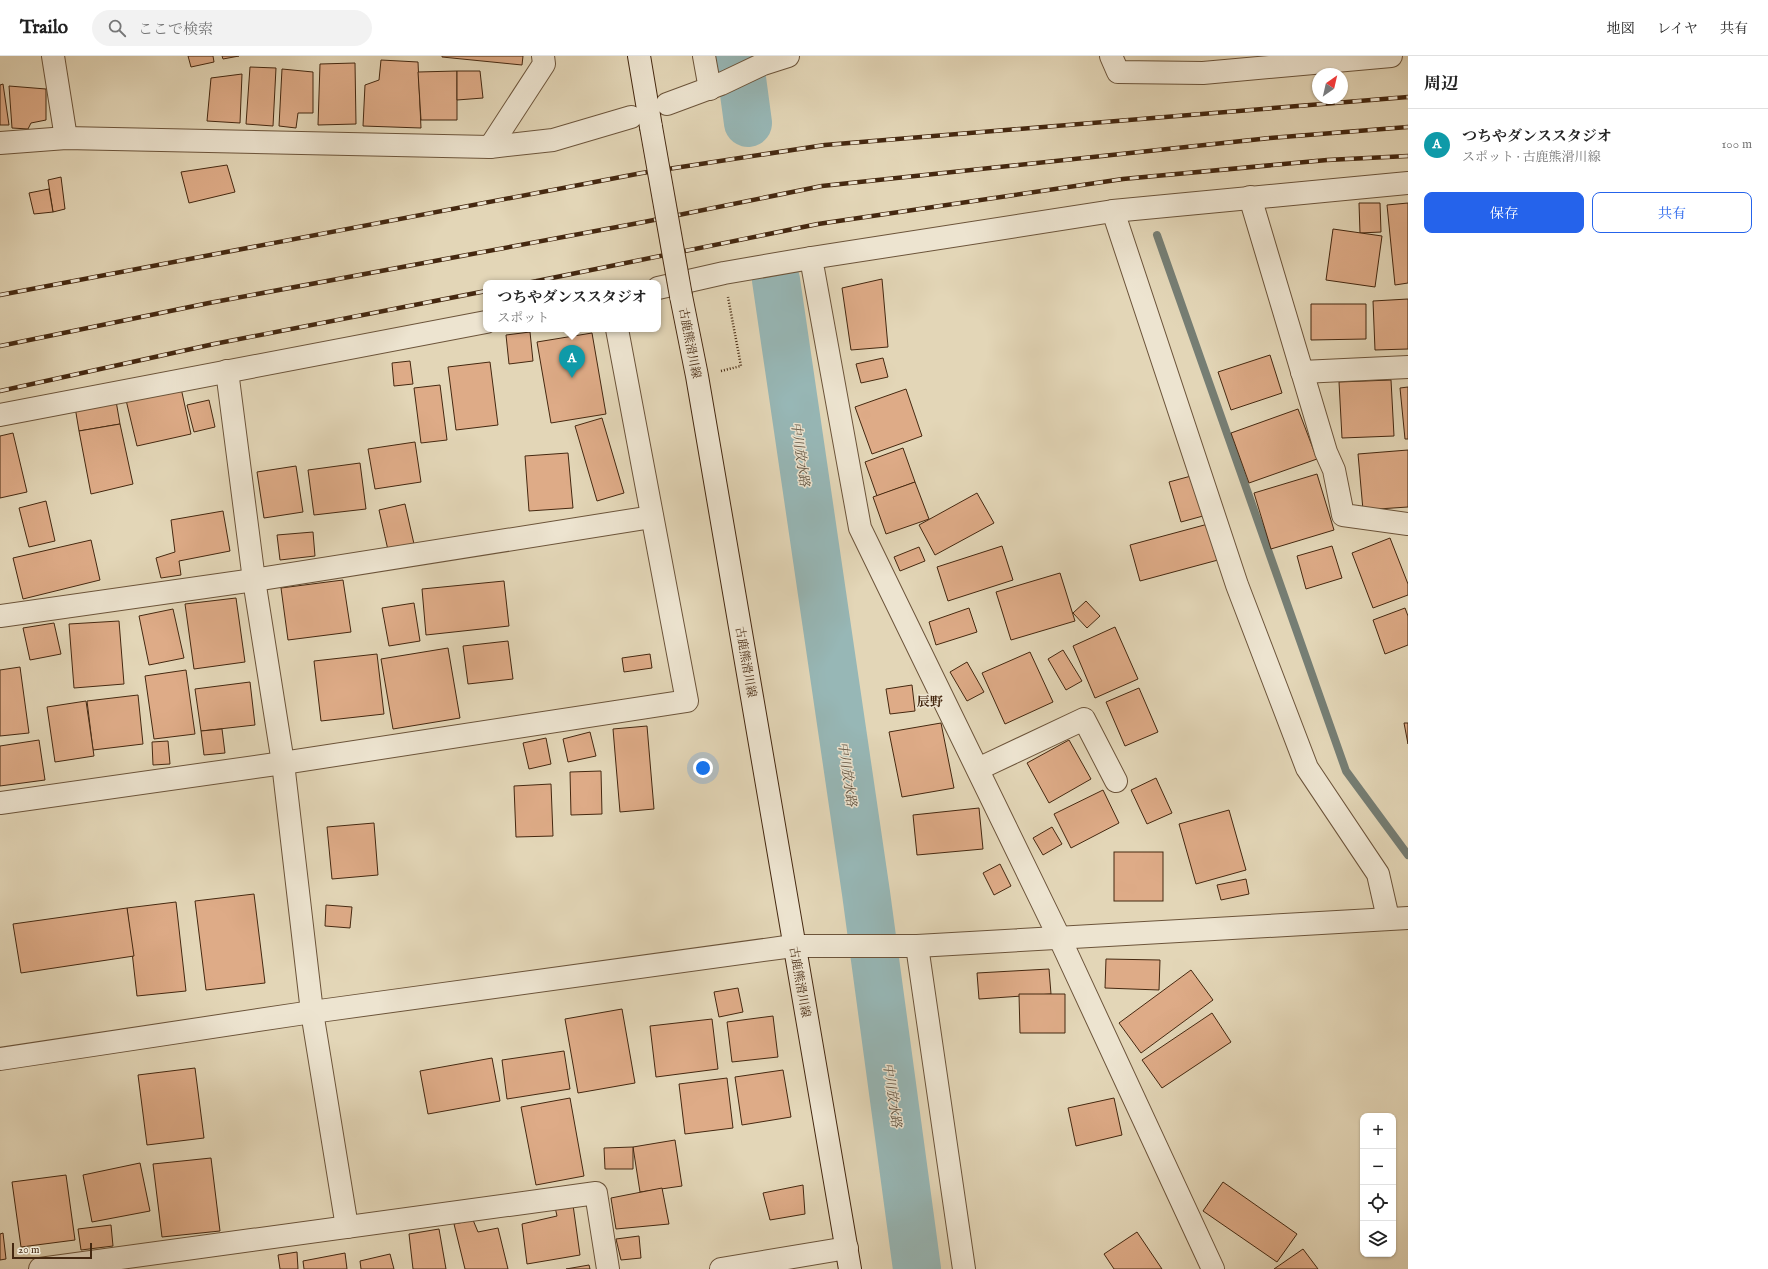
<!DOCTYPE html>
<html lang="ja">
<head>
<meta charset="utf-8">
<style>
  body { margin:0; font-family:"IM FELL English","Noto Serif JP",serif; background:#f2f2f2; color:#222 }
  .controls { position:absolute; right:12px; bottom:12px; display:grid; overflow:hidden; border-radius:8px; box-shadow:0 1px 3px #0004 }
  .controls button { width:36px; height:36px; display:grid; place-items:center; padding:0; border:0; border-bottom:1px solid #e0e0e0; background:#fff; color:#222; font:20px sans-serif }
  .compass { position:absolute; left:1312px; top:12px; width:36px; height:36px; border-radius:50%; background:#fff; box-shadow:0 1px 3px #0004; rotate:34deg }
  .scale { position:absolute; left:12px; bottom:10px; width:80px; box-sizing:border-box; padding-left:4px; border:2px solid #452810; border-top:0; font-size:11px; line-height:14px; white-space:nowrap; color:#452810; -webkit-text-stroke:3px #ede4d0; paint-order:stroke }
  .you { position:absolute; left:703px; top:712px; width:14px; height:14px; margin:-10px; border:3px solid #fff; border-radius:50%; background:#1a73e8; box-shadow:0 0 0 6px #1a73e833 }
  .badge { display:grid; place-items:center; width:26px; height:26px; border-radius:50%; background:#2563eb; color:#fff; font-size:13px; font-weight:700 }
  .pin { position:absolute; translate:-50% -33px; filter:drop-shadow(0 1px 2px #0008) }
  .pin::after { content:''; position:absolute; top:21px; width:14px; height:12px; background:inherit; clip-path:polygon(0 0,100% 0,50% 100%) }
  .popup { position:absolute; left:483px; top:224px; width:178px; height:52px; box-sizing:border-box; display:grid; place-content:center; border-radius:8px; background:#fff; filter:drop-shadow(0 1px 3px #0005); font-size:13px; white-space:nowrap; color:#767676 }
  .popup b { font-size:15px; color:#222 }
  .popup::after { content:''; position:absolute; left:50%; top:100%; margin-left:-8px; border:8px solid transparent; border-top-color:#fff }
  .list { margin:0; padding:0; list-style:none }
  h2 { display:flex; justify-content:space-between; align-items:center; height:52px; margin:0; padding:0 16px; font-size:17px }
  h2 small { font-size:13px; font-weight:400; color:#767676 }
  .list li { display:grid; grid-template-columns:26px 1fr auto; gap:12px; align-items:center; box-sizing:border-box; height:72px; padding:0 16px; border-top:1px solid #e0e0e0 }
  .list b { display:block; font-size:15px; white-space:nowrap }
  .list p { margin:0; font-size:13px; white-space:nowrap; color:#767676 }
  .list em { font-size:13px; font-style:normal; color:#767676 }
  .actions { display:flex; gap:8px; padding:12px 16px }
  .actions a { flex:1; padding:9px 0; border:1px solid #2563eb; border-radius:8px; text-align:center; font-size:14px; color:#2563eb }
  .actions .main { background:#2563eb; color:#fff }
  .icon { flex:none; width:22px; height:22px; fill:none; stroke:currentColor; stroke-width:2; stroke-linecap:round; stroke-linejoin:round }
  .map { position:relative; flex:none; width:1408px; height:1213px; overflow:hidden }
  header { display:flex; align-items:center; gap:24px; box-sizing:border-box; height:56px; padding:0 20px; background:#fff; border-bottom:1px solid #e0e0e0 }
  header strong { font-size:19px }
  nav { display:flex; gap:22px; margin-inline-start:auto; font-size:14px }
  .search { width:280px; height:36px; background:#f2f2f2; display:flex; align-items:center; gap:10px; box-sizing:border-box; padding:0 14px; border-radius:22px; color:#767676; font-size:15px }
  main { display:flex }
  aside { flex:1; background:#fff }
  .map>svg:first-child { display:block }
</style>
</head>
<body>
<header>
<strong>Trailo</strong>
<div class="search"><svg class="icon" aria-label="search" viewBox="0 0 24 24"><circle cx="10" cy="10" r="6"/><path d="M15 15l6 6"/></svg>ここで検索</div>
<nav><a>地図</a><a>レイヤ</a><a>共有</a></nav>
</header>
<main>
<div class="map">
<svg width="1408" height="1213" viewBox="0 0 1408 1213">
  <rect width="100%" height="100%" fill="#e3d6b7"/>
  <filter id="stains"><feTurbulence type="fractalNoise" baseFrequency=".005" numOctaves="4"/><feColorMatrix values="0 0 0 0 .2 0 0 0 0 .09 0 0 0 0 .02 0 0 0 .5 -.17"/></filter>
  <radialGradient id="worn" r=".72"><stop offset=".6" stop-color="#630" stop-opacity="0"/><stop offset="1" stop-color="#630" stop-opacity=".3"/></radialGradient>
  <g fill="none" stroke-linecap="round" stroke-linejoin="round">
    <polyline stroke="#767e74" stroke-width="8" points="1157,179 1346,715 1408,799"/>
    <g stroke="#97b7b6" stroke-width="48">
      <polyline points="739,0 748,67"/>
      <polyline points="776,224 866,837 917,1213"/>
    </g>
  </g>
  <g fill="#deab87" stroke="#452810">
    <polygon points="188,0 213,0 214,6 191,11"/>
    <polygon points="222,0 239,0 223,3"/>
    <polygon points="442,0 523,0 522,9 442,1"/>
    <polygon points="381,4 418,6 421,72 363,70 365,29 379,24"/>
    <polygon points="355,7 356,68 318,69 320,8"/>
    <polygon points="250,11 276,12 273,70 246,68"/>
    <polygon points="282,13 313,16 313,57 298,57 296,72 279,70"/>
    <polygon points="457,15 457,64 421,64 418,16"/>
    <polygon points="457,15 480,15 483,42 457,44"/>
    <polygon points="242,18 240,67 207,65 211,22"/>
    <polygon points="3,28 9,69 0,69 0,29"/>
    <polygon points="9,30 46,33 46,64 31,67 28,73 12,72"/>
    <polygon points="227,109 235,136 189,147 181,116"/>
    <polygon points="61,121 65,153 53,156 48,124"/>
    <polygon points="49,133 53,156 34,158 29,137"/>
    <polygon points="1359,147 1380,147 1381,176 1360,177"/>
    <polygon points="1408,147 1408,227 1395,229 1387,149"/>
    <polygon points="1333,173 1382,180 1375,231 1326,224"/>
    <polygon points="882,223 888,291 851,294 842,232"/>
    <polygon points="1408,243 1408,293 1375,294 1373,245"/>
    <polygon points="1311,248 1366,248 1366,283 1311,284"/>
    <polygon points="530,276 533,305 509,308 506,279"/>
    <polygon points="592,277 606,358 551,367 537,286"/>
    <polygon points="1270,299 1282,337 1231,354 1218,316"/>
    <polygon points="883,302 888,321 861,327 856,308"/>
    <polygon points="410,305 413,328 394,330 392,307"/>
    <polygon points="490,306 498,369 456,374 448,311"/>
    <polygon points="1391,324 1394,380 1342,382 1339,326"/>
    <polygon points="440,329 447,384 421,387 414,332"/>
    <polygon points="1408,331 1408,383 1405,383 1400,332"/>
    <polygon points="181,332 191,378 137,390 126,344"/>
    <polygon points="906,333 922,380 872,398 855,351"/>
    <polygon points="209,344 215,371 194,376 187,349"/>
    <polygon points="116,345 120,368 79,375 75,351"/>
    <polygon points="1298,353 1317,403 1249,427 1231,377"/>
    <polygon points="602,362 624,437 597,445 575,370"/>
    <polygon points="120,368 133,428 91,438 79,375"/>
    <polygon points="13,377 27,436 0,442 0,380"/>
    <polygon points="415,386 421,426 375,433 368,393"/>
    <polygon points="903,392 915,426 877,440 865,406"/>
    <polygon points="1408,394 1408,451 1363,454 1358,398"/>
    <polygon points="568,397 573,452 529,455 525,400"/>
    <polygon points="360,407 366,453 314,459 308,414"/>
    <polygon points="296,410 303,456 264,462 257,416"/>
    <polygon points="1317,418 1334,474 1271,493 1254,437"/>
    <polygon points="1191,420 1203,460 1181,466 1169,426"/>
    <polygon points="915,426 929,463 886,478 873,441"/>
    <polygon points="977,437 994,467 935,499 919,469"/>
    <polygon points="46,445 55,485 29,491 19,452"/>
    <polygon points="405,448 414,488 388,494 379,454"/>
    <polygon points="223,455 230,495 179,505 181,519 161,522 156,502 175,496 171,464"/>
    <polygon points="1208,468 1218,504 1140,525 1130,489"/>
    <polygon points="313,476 315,500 280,504 277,479"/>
    <polygon points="1390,482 1408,528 1408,539 1373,552 1352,497"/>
    <polygon points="91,484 100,524 23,543 13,502"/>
    <polygon points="1002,490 1013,524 948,545 937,511"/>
    <polygon points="1332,490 1342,522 1306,533 1297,500"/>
    <polygon points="919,491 925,505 900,515 894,501"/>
    <polygon points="1060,517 1075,565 1011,584 996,536"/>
    <polygon points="343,524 351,576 288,584 281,532"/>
    <polygon points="504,525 509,570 426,579 422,533"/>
    <polygon points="236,542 245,606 194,613 185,548"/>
    <polygon points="1086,545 1100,560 1087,572 1073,557"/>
    <polygon points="414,547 420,585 389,590 382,552"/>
    <polygon points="969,552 977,576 936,589 929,566"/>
    <polygon points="1405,552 1408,560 1408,589 1385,598 1373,564"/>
    <polygon points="173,553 184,602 149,609 139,560"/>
    <polygon points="119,565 124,628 74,632 69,568"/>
    <polygon points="54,567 61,598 30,604 23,572"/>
    <polygon points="1115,571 1138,623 1095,642 1073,590"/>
    <polygon points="508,585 513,623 468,628 463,590"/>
    <polygon points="448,592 460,662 393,673 381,603"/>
    <polygon points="1063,594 1082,625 1066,634 1048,603"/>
    <polygon points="1030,596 1053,646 1005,668 982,617"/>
    <polygon points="377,598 384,658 321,665 314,605"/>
    <polygon points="650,598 652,612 624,616 622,602"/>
    <polygon points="967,606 984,636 967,645 950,616"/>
    <polygon points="20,611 29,677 0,680 0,614"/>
    <polygon points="186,614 195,678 154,683 145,620"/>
    <polygon points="250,626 255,669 201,675 195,633"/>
    <polygon points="912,629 915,655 890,658 886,633"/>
    <polygon points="1139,632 1158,676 1125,690 1106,646"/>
    <polygon points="138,639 143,688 93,694 87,645"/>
    <polygon points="86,645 94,700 55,706 47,651"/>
    <polygon points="941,667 954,732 902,741 889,676"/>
    <polygon points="1404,667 1408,667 1408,688"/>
    <polygon points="647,670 654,753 620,756 613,673"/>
    <polygon points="222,673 225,697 204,699 201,675"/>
    <polygon points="590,676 596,700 568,706 563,683"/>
    <polygon points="546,682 551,708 529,713 523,687"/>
    <polygon points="39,684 45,724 0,730 0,690"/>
    <polygon points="1069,684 1091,723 1049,747 1027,707"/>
    <polygon points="168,685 170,708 153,709 152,686"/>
    <polygon points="601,715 602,758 571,759 570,716"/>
    <polygon points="1156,722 1172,757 1147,768 1131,734"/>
    <polygon points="551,728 553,780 516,781 514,730"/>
    <polygon points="1103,734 1119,767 1071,792 1054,758"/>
    <polygon points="979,752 983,793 917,799 913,759"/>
    <polygon points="1229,754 1246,814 1196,828 1179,768"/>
    <polygon points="374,767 378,819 332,823 327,771"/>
    <polygon points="1052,771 1062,788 1043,799 1033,782"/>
    <rect x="1114" y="796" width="49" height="49"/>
    <polygon points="1000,808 1011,830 994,839 983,817"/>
    <polygon points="1246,823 1249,838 1221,844 1217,829"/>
    <polygon points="254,838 265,927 206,934 195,845"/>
    <polygon points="176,846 186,935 137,940 127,852"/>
    <polygon points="326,849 352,851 350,872 325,870"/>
    <polygon points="127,852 134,900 21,917 13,868"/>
    <polygon points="1106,903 1160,904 1159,934 1105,932"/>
    <polygon points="1049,913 1051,938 979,943 977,917"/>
    <polygon points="1191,914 1213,944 1141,997 1119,967"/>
    <polygon points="738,932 743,956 719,961 714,936"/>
    <polygon points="1019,938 1065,938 1065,977 1020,977"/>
    <polygon points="622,953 635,1027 578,1037 565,963"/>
    <polygon points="1212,957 1231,986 1162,1032 1142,1004"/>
    <polygon points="773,960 778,1001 732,1006 727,966"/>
    <polygon points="712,963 718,1013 656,1021 650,970"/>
    <polygon points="564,995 570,1033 507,1043 502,1004"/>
    <polygon points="492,1002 500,1045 428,1058 420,1015"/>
    <polygon points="195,1012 204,1082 147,1089 138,1019"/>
    <polygon points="783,1014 791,1061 742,1069 735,1021"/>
    <polygon points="727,1022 733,1072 685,1078 679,1028"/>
    <polygon points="570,1042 584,1120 536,1129 521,1051"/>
    <polygon points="1114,1042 1122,1079 1076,1090 1068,1052"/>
    <polygon points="675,1084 682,1130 640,1136 633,1091"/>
    <polygon points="633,1091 633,1113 605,1113 604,1092"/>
    <polygon points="211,1102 220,1175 162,1181 153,1108"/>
    <polygon points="140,1107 150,1155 92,1166 83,1119"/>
    <polygon points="66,1119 75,1184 21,1191 12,1126"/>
    <polygon points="1223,1126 1297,1178 1277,1206 1203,1155"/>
    <polygon points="803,1129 805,1158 770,1164 763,1137"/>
    <polygon points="662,1132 669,1168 616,1173 611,1142"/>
    <polygon points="573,1149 580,1199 527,1208 522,1168 557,1160 555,1151"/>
    <polygon points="473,1164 478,1176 498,1172 508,1213 465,1213 454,1168"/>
    <polygon points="111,1169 113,1190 81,1194 78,1173"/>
    <polygon points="439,1173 446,1213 413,1213 409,1178"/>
    <polygon points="1137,1176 1162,1213 1114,1213 1104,1198"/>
    <polygon points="3,1177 6,1203 0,1204 0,1178"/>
    <polygon points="639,1180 641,1202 621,1204 616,1183"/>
    <polygon points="1303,1193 1318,1213 1274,1213"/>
    <polygon points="297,1196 298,1213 280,1213 278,1199"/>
    <polygon points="345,1197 347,1213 304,1213 303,1205"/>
    <polygon points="390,1198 394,1213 361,1213 360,1205"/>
    <polygon points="589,1209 590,1213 566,1213"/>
  </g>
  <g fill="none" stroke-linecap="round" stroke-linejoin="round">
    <g stroke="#6c543a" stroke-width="24">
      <g id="minor">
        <polyline points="53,0 66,82"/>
        <polyline points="704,0 710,33"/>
        <polyline points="1111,0 1118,16 1203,17 1391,0"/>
        <polyline points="667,48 721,28 763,8 788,0"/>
        <polyline points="0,87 66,82 490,91 544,8 543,0"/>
        <polyline points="490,91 553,84 631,61"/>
        <polyline points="1250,141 1326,396 1334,414 1343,459 1408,468"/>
        <polyline points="1113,155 1237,529 1307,712 1378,818 1388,862"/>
        <polyline points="658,232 724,217 811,202"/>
        <polyline points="227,315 254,524 283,707 312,956 347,1171"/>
        <polyline points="1302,316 1408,311"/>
        <polyline points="0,359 486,266"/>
        <polyline points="0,560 254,524 652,461"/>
        <polyline points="978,713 1084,663 1116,725"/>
        <polyline points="0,747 283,707 687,645 617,273"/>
        <polyline points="917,890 964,1213"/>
        <polyline points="40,1213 596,1137 608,1213"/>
        <polyline points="721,1213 847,1192"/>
        <polyline points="1213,1213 1060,883 860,472 811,202 1113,155 1408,127"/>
      </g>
    </g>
    <g stroke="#6c543a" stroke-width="24">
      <polyline id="tertiary" points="0,1003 312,956 793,890 917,890 1408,862"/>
    </g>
    <g stroke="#452810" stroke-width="24">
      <g id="secondary">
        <polyline points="639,0 651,71"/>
        <polyline points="681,240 697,320 850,1213"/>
      </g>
    </g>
    <polyline stroke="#452810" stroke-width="2.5" stroke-dasharray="1 2" stroke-linecap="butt" points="721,315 741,310 728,241"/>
    <use href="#minor" stroke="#ede4d0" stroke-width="22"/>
    <use href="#tertiary" stroke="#ede4d0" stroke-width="22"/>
    <use href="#secondary" stroke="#ede4d0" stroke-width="22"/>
    <g stroke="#452810" stroke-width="4.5">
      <g id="rail">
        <polyline points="527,227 818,168 1123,123 1327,104 1408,100"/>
        <polyline points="0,239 642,117 825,89 1408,41"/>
        <polyline points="0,290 209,247 644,166 822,130 1270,82 1408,71"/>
        <polyline points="0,335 214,288 486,235"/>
      </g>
    </g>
    <use href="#rail" stroke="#ede4d0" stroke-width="3" stroke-dasharray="9" stroke-linecap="butt"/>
    <g stroke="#452810" stroke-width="24" stroke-linecap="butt">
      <polyline id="secondary-bridge" points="651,71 681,240"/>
    </g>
    <use href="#secondary-bridge" stroke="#ede4d0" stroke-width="22"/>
  </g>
  <g text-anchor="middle" stroke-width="3" stroke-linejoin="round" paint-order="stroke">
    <g font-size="12" fill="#452810" stroke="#ede4d0">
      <text transform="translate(690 287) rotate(79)" y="4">古鹿熊滑川線</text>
      <text transform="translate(746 606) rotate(80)" y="4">古鹿熊滑川線</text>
      <text transform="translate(800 926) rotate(80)" y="4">古鹿熊滑川線</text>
    </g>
    <g font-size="13" font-style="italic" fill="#5a4c3a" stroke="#ede4d0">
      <text transform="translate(801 398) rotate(82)" y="5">中川放水路</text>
      <text transform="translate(848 718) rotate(82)" y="5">中川放水路</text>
      <text transform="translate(893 1039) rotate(82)" y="5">中川放水路</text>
    </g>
    <g font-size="13" font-weight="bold" fill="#452810" stroke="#ede4d0">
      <text x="930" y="650">辰野</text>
    </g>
  </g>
  <rect width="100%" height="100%" filter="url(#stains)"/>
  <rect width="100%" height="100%" fill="url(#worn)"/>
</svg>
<div class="controls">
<button>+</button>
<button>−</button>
<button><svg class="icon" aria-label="locate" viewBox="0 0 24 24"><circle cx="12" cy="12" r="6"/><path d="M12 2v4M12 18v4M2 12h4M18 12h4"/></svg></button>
<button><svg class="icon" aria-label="layers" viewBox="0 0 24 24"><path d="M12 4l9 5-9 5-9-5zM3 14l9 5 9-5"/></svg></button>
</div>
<svg class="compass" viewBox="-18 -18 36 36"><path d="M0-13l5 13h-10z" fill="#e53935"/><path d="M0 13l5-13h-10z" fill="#767676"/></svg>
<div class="scale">20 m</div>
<div class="you"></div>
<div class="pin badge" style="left:572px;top:322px;background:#0f9aa8">A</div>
<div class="popup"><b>つちやダンススタジオ</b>スポット</div>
</div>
<aside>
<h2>周辺<small></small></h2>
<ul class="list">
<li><span class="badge" style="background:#0f9aa8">A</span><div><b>つちやダンススタジオ</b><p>スポット · 古鹿熊滑川線</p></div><em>100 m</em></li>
</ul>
<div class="actions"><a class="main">保存</a><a>共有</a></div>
</aside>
</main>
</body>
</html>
